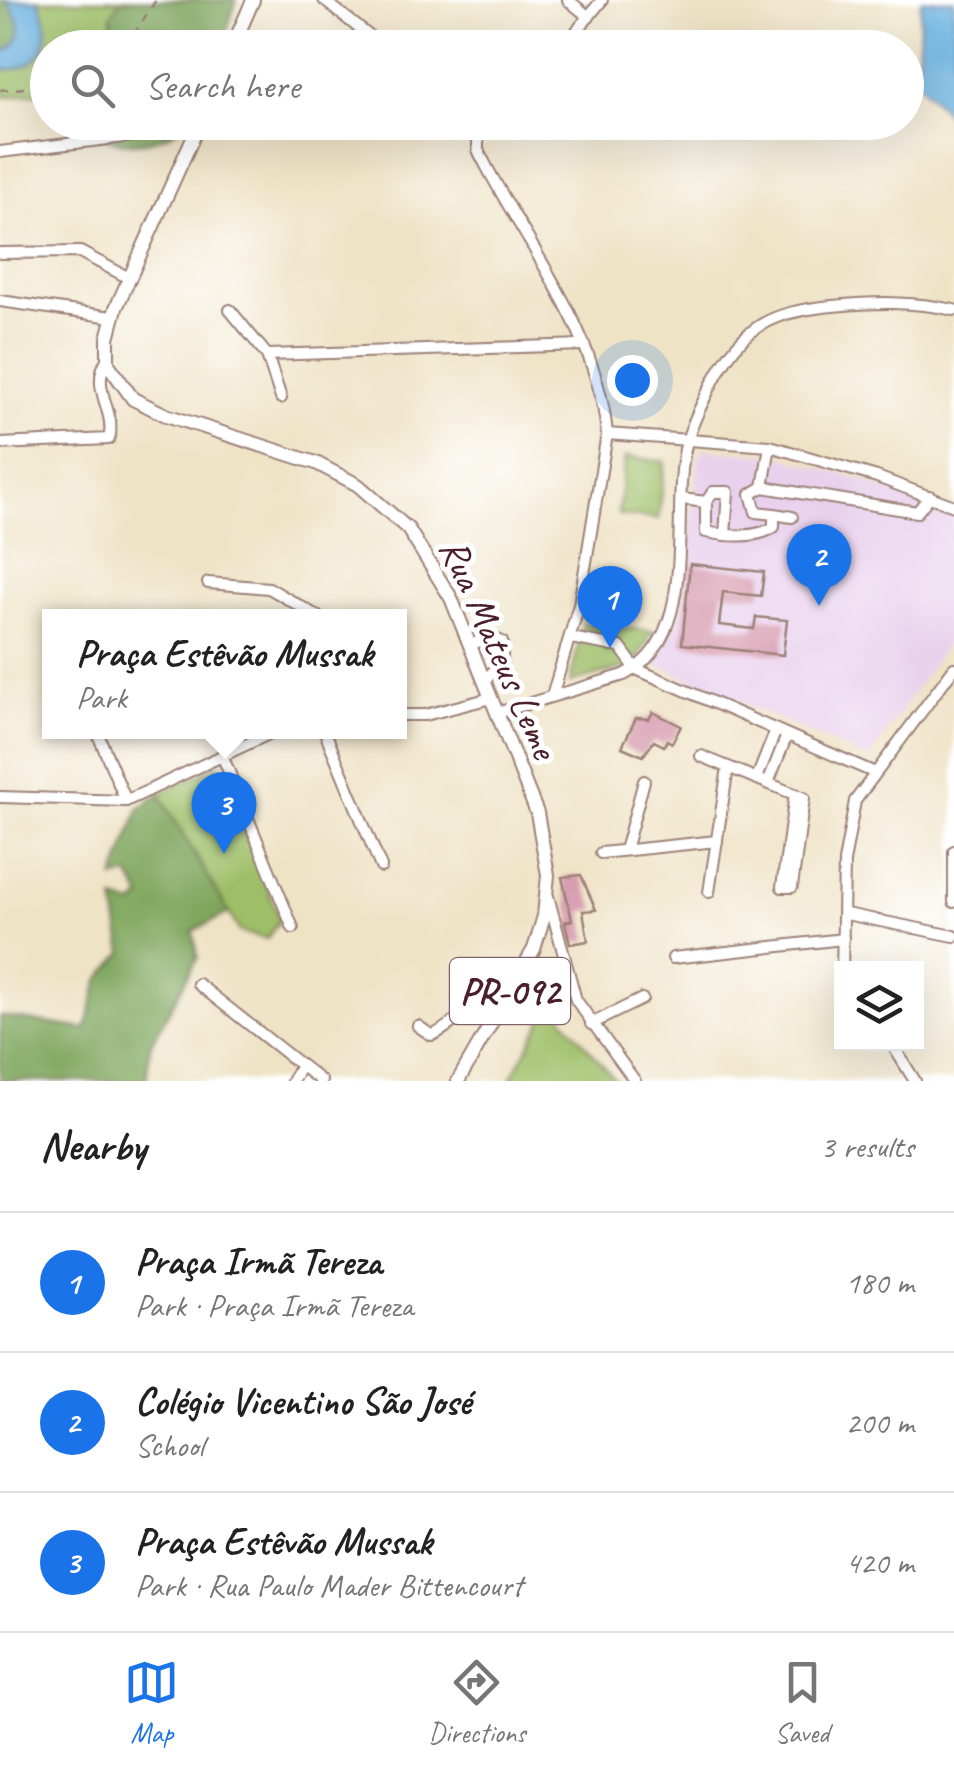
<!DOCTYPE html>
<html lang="en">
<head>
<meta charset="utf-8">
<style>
  body { margin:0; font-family:Caveat,sans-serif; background:#f6f6f6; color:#222 }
  .controls { position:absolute; right:30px; bottom:30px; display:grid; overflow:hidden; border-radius:0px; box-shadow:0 10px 40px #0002 }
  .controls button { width:90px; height:90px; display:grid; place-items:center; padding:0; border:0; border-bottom:2px solid #e0e0e0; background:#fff; color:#222; font:50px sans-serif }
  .you { position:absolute; left:632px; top:380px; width:35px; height:35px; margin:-25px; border:8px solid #fff; border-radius:50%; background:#1a73e8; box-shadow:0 0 0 15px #1a73e833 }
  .badge { display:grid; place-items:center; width:65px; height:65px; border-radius:50%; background:#1a73e8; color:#fff; font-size:32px; font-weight:700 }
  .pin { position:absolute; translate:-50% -82px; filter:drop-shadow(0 2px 5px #0008) }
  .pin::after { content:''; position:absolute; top:52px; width:35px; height:30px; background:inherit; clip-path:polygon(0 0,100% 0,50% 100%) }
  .popup { position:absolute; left:42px; top:609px; width:365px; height:130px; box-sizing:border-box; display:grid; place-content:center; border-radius:0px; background:#fff; filter:drop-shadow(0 2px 8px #0005); font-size:32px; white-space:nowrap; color:#767676 }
  .popup b { font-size:38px; color:#222 }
  .popup::after { content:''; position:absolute; left:50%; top:100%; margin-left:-20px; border:20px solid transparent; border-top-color:#fff }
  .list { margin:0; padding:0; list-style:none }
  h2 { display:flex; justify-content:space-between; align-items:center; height:130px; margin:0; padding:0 40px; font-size:42px }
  h2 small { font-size:32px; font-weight:400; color:#767676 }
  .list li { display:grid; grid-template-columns:65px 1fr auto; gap:30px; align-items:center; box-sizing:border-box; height:140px; padding:0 40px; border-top:2px solid #e0e0e0 }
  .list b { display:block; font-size:38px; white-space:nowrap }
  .list p { margin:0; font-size:32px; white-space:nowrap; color:#767676 }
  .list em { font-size:32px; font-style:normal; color:#767676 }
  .icon { flex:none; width:55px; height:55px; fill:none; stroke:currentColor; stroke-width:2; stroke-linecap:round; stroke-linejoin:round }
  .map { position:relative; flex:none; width:954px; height:1081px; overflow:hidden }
  .search { position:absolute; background:#fff; box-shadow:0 10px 40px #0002; left:30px; right:30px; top:30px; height:110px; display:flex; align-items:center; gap:25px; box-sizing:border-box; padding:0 35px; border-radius:55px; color:#767676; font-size:38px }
  .sheet { height:550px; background:#fff }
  nav { display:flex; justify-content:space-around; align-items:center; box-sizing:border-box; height:140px; border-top:2px solid #e0e0e0; background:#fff; font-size:28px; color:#767676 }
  nav a { display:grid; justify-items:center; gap:5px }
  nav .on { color:#1a73e8 }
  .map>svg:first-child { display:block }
</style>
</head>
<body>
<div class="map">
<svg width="954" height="1081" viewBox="0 0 954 1081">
  <rect width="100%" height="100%" fill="#fff"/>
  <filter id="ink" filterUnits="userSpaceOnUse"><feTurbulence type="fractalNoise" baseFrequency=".01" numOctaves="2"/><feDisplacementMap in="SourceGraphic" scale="20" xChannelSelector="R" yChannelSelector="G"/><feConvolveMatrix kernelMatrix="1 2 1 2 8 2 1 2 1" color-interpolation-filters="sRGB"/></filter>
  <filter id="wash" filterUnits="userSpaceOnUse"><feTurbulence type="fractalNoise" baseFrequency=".0048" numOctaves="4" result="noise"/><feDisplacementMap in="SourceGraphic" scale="40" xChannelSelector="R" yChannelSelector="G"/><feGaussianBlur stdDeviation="2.25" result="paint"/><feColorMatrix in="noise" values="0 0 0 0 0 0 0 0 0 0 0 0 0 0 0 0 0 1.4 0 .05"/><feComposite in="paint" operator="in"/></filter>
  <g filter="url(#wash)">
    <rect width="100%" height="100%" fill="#efe3c6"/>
    <polygon fill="#e9d1ed" points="705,449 779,456 853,477 954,514 954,633 868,759 653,663 681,616 699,457"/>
    <g fill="#9ebf68" stroke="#746f4a" stroke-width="2.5">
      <polygon points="0,0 235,0 213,47 48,48 47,101 38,93 0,97"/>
      <polygon points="625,457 665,461 659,519 618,515"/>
      <polygon points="583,624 653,631 634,665 570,683"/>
      <polygon points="218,765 280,919 267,939 240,932 159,794"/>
      <polygon points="555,997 564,1019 616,1081 510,1081"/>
    </g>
    <g fill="#7ea65c" stroke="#646244" stroke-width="2.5">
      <path d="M0,0h6c16,21 23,41 -6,54z"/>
      <polygon points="120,0 236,0 222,47 118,47 111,16"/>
      <path d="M87,123h97c-20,24 -79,29 -97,0z"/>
      <polygon points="159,794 229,913 193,931 198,957 150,1046 146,1081 0,1081 0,1016 86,1029 99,980 123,953 114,900 134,905 142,897 129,875 114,879 139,809"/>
    </g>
    <g fill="#66afde" stroke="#586784" stroke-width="2.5">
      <path d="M6,0h32c18,37 7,70 -38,70v-16c29,-13 22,-33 6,-54z"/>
      <polygon points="921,0 954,0 954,121 917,81"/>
    </g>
    <g id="blocks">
      <g fill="#d598ac">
        <polygon points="690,564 764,572 761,596 723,592 719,625 754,629 756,617 787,620 783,655 682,644"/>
        <polygon points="653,712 681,726 672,743 667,740 664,746 654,741 643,756 622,747 636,718 649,719"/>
        <polygon points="581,875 596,910 583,911 588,941 570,944 565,922 572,920 562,877"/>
      </g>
    </g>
  </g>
  <g filter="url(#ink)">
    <use href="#blocks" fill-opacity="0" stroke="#9c8178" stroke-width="2.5"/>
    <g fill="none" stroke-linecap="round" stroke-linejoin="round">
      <g stroke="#9c8178" stroke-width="14">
        <g id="minor">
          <polyline points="324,0 384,48"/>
          <polyline points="568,0 589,17"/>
          <polyline points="563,48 602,0"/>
          <polyline points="73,122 76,143"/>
          <path d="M486,122l-8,12v16c46,93 119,177 129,284l-28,171 -27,91"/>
          <polyline points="0,152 167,132 197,122"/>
          <polyline points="0,253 80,252 129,278"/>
          <polyline points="0,301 112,317"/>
          <polyline points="230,310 267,355 281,398"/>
          <polyline points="267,355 584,345"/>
          <polyline points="607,434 770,446 877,477 954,506"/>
          <path d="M0,444l109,-5c8,-29 -21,-51 -1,-81"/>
          <polyline points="763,487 770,446"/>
          <path d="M682,499l24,3v30c20,4 51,7 68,-5v-13l-18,-2 -5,-18 12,-7 154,25 13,-16"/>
          <polyline points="706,502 713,492 728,492 725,535"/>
          <polyline points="774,514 792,517"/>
          <polyline points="208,583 269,588 317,616"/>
          <polyline points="571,638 620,647 636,669"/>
          <polyline points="470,644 494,638 502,642 502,661 485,681"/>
          <polyline points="612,646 616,615"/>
          <polyline points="636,669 873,772"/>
          <path d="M497,713l127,-38c79,-39 44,-166 63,-234 6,-21 18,-44 28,-63 29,-54 58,-66 117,-72 42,-4 80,-5 122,4"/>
          <polyline points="399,715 425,715 491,698"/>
          <polyline points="97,732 126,801"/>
          <polyline points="325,732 381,867"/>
          <polyline points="222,755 293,928"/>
          <path d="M701,756c35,14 69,28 103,42l-12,89h-10l13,-93"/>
          <polyline points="757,778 776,730"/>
          <polyline points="768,783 787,735"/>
          <polyline points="0,797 126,801 273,732"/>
          <polyline points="625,850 644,781"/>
          <polyline points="954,851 954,902"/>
          <polyline points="601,853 717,841"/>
          <polyline points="709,892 728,767"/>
          <polyline points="548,896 576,1000 635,1081"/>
          <polyline points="846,914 954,936"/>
          <polyline points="673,958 843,939"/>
          <polyline points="842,974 844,862 855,801 954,668"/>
          <polyline points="198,984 321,1081"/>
          <polyline points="591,1024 642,999"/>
          <path d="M418,1026l13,9c12,0 75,-58 92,-70"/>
          <polyline points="892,1044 915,1081"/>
          <polyline points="292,1081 301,1066"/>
        </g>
      </g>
      <g stroke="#9c8178" stroke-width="16">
        <g id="major">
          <polyline points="232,48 253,0"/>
          <polyline points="200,122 116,308 108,338 108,364 133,399 166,415 316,463 358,485 408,529 451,598 537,813 548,875 544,916 534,949 458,1081"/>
        </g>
      </g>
      <g stroke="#9c8178" stroke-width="2.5" stroke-dasharray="8 8" stroke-linecap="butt">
        <polyline points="125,48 156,0"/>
        <polyline points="0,90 48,86"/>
      </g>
      <use href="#minor" stroke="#fff" stroke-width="10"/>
      <use href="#major" stroke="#fff" stroke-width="12"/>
    </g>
  </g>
  <g text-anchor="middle" stroke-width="10" stroke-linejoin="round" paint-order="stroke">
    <rect fill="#fff" stroke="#80626b" stroke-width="2.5" x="450" y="958" width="120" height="66" rx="8"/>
    <g font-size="38" font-weight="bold" fill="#4a1f2b">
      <text x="510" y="1004">PR-092</text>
    </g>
    <g font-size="40" fill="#4a1f2b" stroke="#fff">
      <text transform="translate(500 648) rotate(66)" y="14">Rua Mateus Leme</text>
    </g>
  </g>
</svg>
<div class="controls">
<button><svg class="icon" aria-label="layers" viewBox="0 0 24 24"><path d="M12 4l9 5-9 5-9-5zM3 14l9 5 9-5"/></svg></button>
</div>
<div class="you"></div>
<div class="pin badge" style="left:610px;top:648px">1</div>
<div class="pin badge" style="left:819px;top:606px">2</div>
<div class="pin badge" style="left:224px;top:854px">3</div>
<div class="popup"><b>Praça Estêvão Mussak</b>Park</div>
<div class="search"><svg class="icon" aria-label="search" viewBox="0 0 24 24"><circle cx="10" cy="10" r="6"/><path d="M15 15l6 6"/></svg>Search here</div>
</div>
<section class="sheet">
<h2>Nearby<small>3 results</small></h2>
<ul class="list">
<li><span class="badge">1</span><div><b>Praça Irmã Tereza</b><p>Park · Praça Irmã Tereza</p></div><em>180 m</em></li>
<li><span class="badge">2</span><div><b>Colégio Vicentino São José</b><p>School</p></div><em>200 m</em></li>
<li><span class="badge">3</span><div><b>Praça Estêvão Mussak</b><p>Park · Rua Paulo Mader Bittencourt</p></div><em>420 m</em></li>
</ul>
</section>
<nav>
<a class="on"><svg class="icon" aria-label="map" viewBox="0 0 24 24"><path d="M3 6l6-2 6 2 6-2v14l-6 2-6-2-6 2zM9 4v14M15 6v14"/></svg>Map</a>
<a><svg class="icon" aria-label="directions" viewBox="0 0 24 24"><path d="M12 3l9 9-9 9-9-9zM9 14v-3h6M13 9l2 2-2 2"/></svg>Directions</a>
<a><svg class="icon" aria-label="saved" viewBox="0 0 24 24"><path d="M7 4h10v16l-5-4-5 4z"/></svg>Saved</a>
</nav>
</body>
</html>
